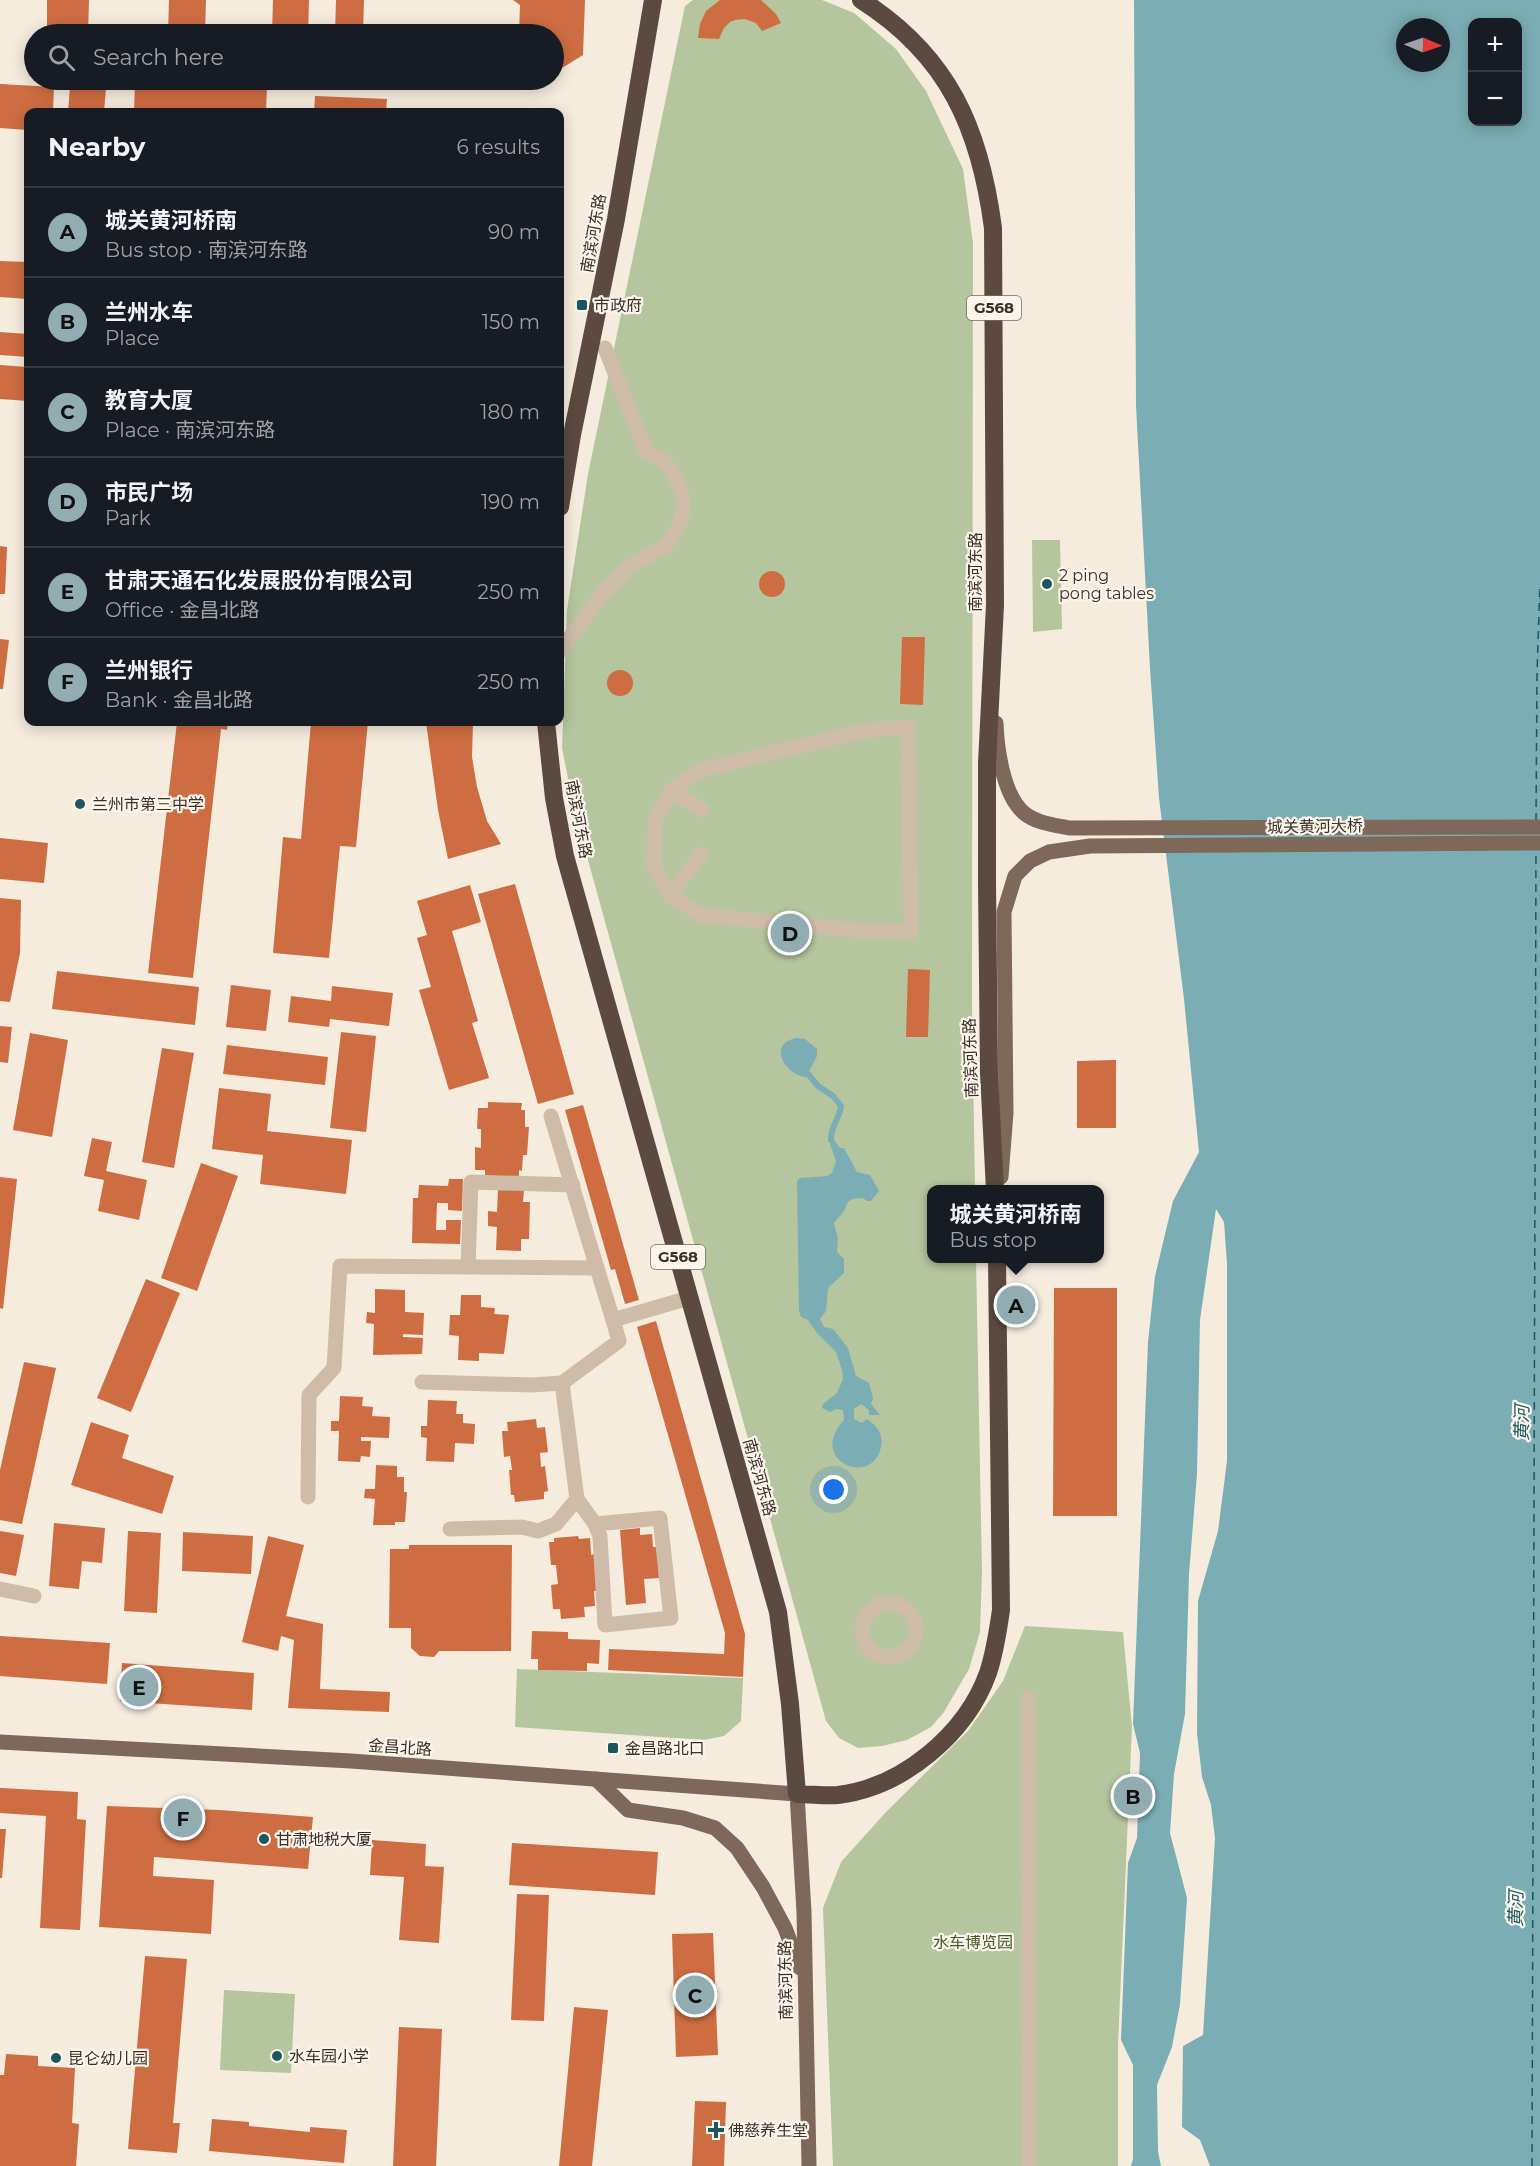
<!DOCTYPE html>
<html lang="en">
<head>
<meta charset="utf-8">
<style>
  body { margin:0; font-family:Montserrat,"Noto Sans SC",sans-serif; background:#20242c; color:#f1f3f6 }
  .controls { position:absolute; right:18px; top:18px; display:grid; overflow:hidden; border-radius:12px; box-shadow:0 3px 15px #0003 }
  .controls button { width:54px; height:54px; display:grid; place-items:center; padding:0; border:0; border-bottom:2px solid #363941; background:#171b24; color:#f1f3f6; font:30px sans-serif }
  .compass { position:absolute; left:1396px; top:18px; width:54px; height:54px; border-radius:50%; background:#171b24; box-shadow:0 3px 15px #0003; rotate:92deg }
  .you { position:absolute; left:834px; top:1490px; width:21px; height:21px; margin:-15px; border:4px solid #fff; border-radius:50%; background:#1a73e8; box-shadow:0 0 0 9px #1a73e833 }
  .badge { display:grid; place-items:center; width:39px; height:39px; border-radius:50%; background:#91adb2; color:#111; font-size:20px; font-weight:700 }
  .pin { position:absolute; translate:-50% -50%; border:3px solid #fff; box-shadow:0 2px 6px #0006 }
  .popup { position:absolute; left:927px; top:1185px; width:177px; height:78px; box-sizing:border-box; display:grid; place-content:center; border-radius:12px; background:#171b24; filter:drop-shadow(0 2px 4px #0005); font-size:20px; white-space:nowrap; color:#9ea1a6 }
  .popup b { font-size:22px; color:#f1f3f6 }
  .popup::after { content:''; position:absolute; left:50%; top:100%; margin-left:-12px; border:12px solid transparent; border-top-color:#171b24 }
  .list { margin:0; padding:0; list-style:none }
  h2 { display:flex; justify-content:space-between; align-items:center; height:78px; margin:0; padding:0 24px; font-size:26px }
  h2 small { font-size:20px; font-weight:400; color:#9ea1a6 }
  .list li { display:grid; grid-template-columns:39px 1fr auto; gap:18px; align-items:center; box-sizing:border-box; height:90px; padding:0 24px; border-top:2px solid #363941 }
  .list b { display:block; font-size:22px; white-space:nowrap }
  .list p { margin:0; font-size:20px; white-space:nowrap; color:#9ea1a6 }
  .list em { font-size:20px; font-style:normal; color:#9ea1a6 }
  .icon { flex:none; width:33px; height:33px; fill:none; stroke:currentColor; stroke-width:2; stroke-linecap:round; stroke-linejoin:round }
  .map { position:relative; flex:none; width:1540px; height:2166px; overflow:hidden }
  .search { position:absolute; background:#171b24; box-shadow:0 3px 15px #0003; left:24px; top:24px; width:540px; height:66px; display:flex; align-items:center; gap:15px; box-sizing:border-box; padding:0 21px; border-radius:33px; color:#9ea1a6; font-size:22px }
  .panel { position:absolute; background:#171b24; box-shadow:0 3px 15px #0003; left:24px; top:108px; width:540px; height:618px; border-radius:12px }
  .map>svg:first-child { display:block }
</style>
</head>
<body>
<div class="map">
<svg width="1540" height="2166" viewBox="0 0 1540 2166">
  <rect width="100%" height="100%" fill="#f5ecde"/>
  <g fill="#b5c59d">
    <polygon points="693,0 822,0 854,13 896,49 926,91 963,169 973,243 972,1006 975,1189 932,1190 932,1258 976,1259 982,1572 980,1632 969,1669 944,1712 931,1727 907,1740 882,1746 858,1748 839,1738 826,1721 575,813 562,748 567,610 588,474 685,6"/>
    <polygon points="1032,540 1060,540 1062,629 1033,632"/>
    <polygon points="1025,1626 1123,1632 1132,1727 1118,2044 1118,2166 833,2166 823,1908 841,1862 887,1811 968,1731 1003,1681"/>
    <polygon points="517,1669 743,1678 741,1721 724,1736 704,1740 515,1727"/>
    <polygon points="224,1990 295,1994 291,2073 220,2070"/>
  </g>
  <g fill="#7baeb4" fill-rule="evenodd">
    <path d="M1134,0h406v2166h-330l-10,-26 -18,-13 1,-81 20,-11 12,-197 -4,-33 -9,-28 -5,-44 1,-132 20,-70 9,-70v-197l-3,-42 -8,-13 -16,111 -3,154 -8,100 -4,140 -11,60 -4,59 17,65 -7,106 -8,43 -15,38 1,67 3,14h-30l2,-7v-94l-12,-25 7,-177 9,-25 3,-85 -7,-29 15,-382 7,-66 18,-75 26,-49 -15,-153 -25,-201 -9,-130 -14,-262zM1472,22h46v100h-46zM1405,27h36v36h-36z"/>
    <path d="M796,1038l9,1 12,10v7l-11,21c-21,-2 -39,-33 -10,-39z"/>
    <path d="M833,1139l7,9h4l13,24 13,3 9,16 -8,10h-4l-4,-3 -11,1 -4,3 -4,9 -10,12 4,16 -1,13 7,7v14l-16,15 -2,23 -6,8 4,8 9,2 15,19 8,28 13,7 4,15 -2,6 9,11h-11v-5l-8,-6 -7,5v10l8,4 5,-4c10,7 17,15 14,28 -8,41 -75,14 -37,-27l-1,-10 -7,-1 -6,3 -8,-4 1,-4 14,-11 6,-14 -1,-9 -6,-18 -19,-19 -9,-13 -7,-3 -2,-6 -2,-130 3,-3 27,-2 5,-3 4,-12 -6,-17z"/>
  </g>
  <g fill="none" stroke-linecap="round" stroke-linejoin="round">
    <path stroke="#7baeb4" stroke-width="6" d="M808,1074l10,12 15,10 8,10c-1,12 -11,21 -10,34"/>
    <g stroke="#1b5760" stroke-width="1.5" stroke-dasharray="8 6" stroke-linecap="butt">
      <polyline points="1536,821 1537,672 1540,584"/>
      <polyline points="1532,2166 1536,850"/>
    </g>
  </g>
  <g fill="#cf6d42">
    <polygon points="47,0 89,0 88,34 47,34"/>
    <polygon points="169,0 206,0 205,34 168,34"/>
    <polygon points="273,0 309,0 308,34 272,34"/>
    <polygon points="336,0 364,0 363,34 335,34"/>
    <polygon points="513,0 585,0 583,55 554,73 554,34 519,34 520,5"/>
    <polygon points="720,0 761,0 776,14 781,23 762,31 756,23 745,19 735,20 730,22 724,28 719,39 698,38 700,24 706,11"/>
    <polygon points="416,80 498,80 498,87 416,81"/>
    <polygon points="135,82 267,87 266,112 134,112"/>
    <polygon points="0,84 54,87 53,112 28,112 28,130 0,128"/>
    <polygon points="70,86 106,88 104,112 68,112"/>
    <polygon points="315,96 387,99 386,112 314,112"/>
    <polygon points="0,261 28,262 28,299 0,297"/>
    <polygon points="0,332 28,334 28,357 0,355"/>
    <polygon points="0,365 28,367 28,401 0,399"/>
    <polygon points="0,546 7,547 5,594 0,594"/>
    <circle cx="772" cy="584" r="13"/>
    <polygon points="902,637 925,637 923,705 900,704"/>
    <polygon points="0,639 9,640 3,689 0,689"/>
    <circle cx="620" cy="683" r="13"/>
    <polygon points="177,722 192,724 192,722 228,722 227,730 221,729 193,978 148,973"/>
    <polygon points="311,722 368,722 356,847 340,846 329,958 273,953 283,837 301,839"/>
    <polygon points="426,722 473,722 472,757 477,787 487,821 501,844 448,859 438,810"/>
    <polygon points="0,838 48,843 44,883 0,879"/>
    <polygon points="515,884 574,1094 538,1104 478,894"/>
    <polygon points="470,885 481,922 452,931 478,1021 472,1023 489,1078 449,1090 419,990 431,987 417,938 427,935 417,901"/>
    <polygon points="0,898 21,900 20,953 10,1002 0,1001"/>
    <polygon points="908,969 930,970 928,1037 906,1037"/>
    <polygon points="57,971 199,987 195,1025 52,1009"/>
    <polygon points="231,985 271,990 266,1031 226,1027"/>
    <polygon points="332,986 393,993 389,1026 330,1019 329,1027 288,1022 291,996 331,1001"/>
    <polygon points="0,1026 12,1027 8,1063 0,1062"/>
    <polygon points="341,1032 376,1036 366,1132 330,1128"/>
    <polygon points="30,1033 68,1040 52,1137 13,1130"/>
    <polygon points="227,1045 328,1057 325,1085 223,1074"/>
    <polygon points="162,1048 194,1053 174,1168 142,1162"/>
    <polygon points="1116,1060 1116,1128 1077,1128 1077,1061"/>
    <polygon points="219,1088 271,1094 267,1131 352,1140 346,1194 260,1184 263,1155 212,1149"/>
    <polygon points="488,1102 522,1103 521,1110 525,1110 525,1127 529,1127 527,1155 523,1155 522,1171 519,1170 519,1178 485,1177 485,1170 475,1170 475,1147 481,1148 481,1129 477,1129 478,1108 488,1108"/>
    <polygon points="583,1105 639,1300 625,1304 615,1269 611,1270 565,1110"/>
    <polygon points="92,1138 112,1142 106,1171 147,1180 139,1220 98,1211 104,1180 84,1176"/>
    <polygon points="201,1163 238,1176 197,1291 161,1278"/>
    <polygon points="0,1177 17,1179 3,1309 0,1308"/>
    <polygon points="449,1179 463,1179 462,1211 448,1210 448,1203 437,1203 436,1230 446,1230 446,1220 461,1220 460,1244 412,1243 413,1198 418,1198 419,1185 448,1186"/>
    <polygon points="498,1189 524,1190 523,1202 530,1202 529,1239 521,1239 521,1251 496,1250 497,1227 488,1226 488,1211 497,1212"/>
    <polygon points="146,1279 180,1293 131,1412 97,1398"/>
    <polygon points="1054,1288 1117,1288 1117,1516 1053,1516"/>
    <polygon points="375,1289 405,1290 405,1312 424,1313 423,1335 403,1334 403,1337 423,1338 422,1354 373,1355 374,1324 366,1323 367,1312 375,1313"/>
    <polygon points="461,1295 481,1295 481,1307 495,1308 494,1314 509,1315 504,1354 479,1353 479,1361 458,1360 459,1336 449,1335 450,1315 460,1315"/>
    <polygon points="656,1321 745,1634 743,1677 608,1670 609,1649 724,1654 725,1633 637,1327"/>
    <polygon points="24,1362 56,1368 22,1524 0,1520 0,1470"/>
    <polygon points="340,1396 363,1397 362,1406 373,1407 372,1416 390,1417 389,1438 361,1437 361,1441 371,1441 370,1457 361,1456 360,1462 338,1461 339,1431 331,1431 331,1421 339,1421"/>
    <polygon points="428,1400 457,1401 456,1414 463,1414 463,1423 475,1424 474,1444 455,1443 454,1462 426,1461 427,1438 421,1437 421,1426 427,1426"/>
    <polygon points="536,1419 537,1428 545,1427 548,1452 540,1453 541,1467 545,1466 548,1491 544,1492 544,1499 515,1502 514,1495 511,1495 509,1470 512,1470 510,1456 504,1457 502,1431 508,1431 507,1422"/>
    <polygon points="91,1422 129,1435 122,1458 174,1476 162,1514 71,1485"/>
    <polygon points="376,1465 397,1466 397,1477 404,1477 404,1492 407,1492 405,1522 395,1522 395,1525 373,1525 375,1499 364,1498 365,1489 375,1489"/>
    <polygon points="54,1523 105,1528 102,1563 82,1561 79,1589 49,1586"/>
    <polygon points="640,1528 640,1535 652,1534 653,1547 657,1547 659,1578 644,1579 646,1603 626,1605 620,1530"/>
    <polygon points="0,1531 24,1535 16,1576 0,1573"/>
    <polygon points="128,1531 161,1533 157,1613 124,1611"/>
    <polygon points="183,1532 253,1536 251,1574 182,1571"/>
    <polygon points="268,1536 304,1545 286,1616 323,1624 320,1689 390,1692 389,1712 288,1708 294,1640 281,1636 278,1651 242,1642"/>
    <polygon points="578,1536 579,1539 590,1538 591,1555 594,1554 597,1591 594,1591 595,1606 584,1607 585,1617 561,1619 560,1609 553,1609 551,1585 558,1584 556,1565 551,1565 549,1542 554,1542 554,1538"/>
    <polygon points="409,1545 512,1545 511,1651 439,1651 434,1657 420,1656 411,1648 411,1628 389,1628 390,1549 409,1549"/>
    <polygon points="532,1631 568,1632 568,1639 600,1640 599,1664 587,1663 587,1671 538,1670 538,1659 531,1659"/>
    <polygon points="0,1636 110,1643 107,1684 0,1676"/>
    <polygon points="122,1663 254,1673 252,1710 120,1701"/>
    <polygon points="0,1788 78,1792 77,1819 86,1820 80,1930 40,1928 46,1816 0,1813"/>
    <polygon points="107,1806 220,1810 313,1817 308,1869 154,1857 153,1876 214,1880 211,1934 99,1927"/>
    <polygon points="0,1829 6,1829 2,1878 0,1878"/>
    <polygon points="372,1840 426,1844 425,1866 444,1867 439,1943 399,1940 404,1877 370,1875"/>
    <polygon points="512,1843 658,1852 655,1895 509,1885"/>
    <polygon points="517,1894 549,1895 544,2021 511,2020"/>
    <polygon points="713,1933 718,2055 676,2057 672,1934"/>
    <polygon points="145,1956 187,1959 173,2123 180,2123 177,2153 128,2149"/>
    <polygon points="574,2007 608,2010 592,2166 559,2166"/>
    <polygon points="399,2027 442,2029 436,2166 393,2166"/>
    <polygon points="6,2054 38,2056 38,2066 75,2068 72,2123 79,2124 76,2166 0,2166 0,2075 4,2075"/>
    <polygon points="695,2101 726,2102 724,2166 692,2166"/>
    <polygon points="212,2119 249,2122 249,2126 310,2132 310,2127 347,2130 344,2163 209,2151"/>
  </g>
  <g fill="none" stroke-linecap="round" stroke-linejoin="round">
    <g stroke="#cebca9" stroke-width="15">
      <polyline points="560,651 599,598 628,567 665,546 677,530 683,512 682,493 675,475 663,461 646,451 605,348"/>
      <polygon points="908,727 911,931 866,931 701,915 670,895 654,867 655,818 672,790 700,770 868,730"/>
      <polyline points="672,790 702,810"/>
      <polyline points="670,895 701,854"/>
      <polyline points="551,1116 597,1268"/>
      <polyline points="468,1267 471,1182 573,1185"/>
      <polyline points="422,1382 531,1385 562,1383"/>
      <polyline points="308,1497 309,1395 334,1368 340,1266 597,1268 613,1320 689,1298"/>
      <polyline points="577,1499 595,1524 600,1536 605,1625 671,1618 660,1518 595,1524"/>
      <polyline points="450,1529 522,1527 538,1531 556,1524 577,1499 562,1383 619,1341 613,1320"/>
      <polyline points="0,1589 34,1596"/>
      <circle cx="889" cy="1630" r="27"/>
      <polyline points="1028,1698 1029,2166"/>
    </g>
    <g stroke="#7e6859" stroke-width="15">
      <path d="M996,723c1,26 7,72 28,90 12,10 30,12 45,15l471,-1"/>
      <polyline points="1001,1177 1006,1113 1004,912 1015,876 1030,861 1049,852 1090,846 1540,843"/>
      <polyline points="0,1742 351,1761 797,1794 804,1912 809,2166"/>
      <polyline points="596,1779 628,1810 683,1818 715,1828 737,1848 763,1887 785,1928 800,1968"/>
    </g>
    <g stroke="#5c4a40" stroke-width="18">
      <path d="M861,0c88,56 119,129 132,228l2,377 -8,158v119l2,191 6,117"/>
      <polyline points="560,507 572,435 616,219 653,0"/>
      <path d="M546,722l8,76 11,58 213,756 12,92 7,90c14,0 28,2 41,1 65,-8 128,-61 150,-122 7,-21 10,-42 13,-63l-4,-352"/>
    </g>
  </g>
  <g fill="#1b5760" stroke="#fbf5eb" stroke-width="2">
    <rect x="576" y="299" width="12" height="12" rx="3"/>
    <circle cx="1047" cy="584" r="6"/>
    <circle cx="80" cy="804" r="6"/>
    <rect x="607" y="1742" width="12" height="12" rx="3"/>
    <circle cx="264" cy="1839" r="6"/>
    <circle cx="277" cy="2056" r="6"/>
    <circle cx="56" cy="2058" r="6"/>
    <path d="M713 2121h6v6h6v6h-6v6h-6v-6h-6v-6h6z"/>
  </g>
  <g text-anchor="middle" stroke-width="4.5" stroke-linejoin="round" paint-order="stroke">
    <g fill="#fbf5eb" stroke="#756b63" stroke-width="1.5">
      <rect x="967" y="296" width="54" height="24" rx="4.5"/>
      <rect x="651" y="1245" width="54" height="24" rx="4.5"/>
    </g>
    <g font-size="15" font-weight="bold" fill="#3b3029">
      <text x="994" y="313">G568</text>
      <text x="678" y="1262">G568</text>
    </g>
    <g font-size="16" fill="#3b3029" stroke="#fbf5eb">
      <text transform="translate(593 233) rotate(-80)" y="6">南滨河东路</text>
      <text transform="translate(975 572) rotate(-90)" y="6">南滨河东路</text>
      <text transform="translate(579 819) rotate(79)" y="6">南滨河东路</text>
      <text transform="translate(1315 826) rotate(-1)" y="6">城关黄河大桥</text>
      <text transform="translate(970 1058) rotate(-92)" y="6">南滨河东路</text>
      <text transform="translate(760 1477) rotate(74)" y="6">南滨河东路</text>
      <text transform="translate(400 1747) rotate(4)" y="6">金昌北路</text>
      <text transform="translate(785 1980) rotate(-91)" y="6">南滨河东路</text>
    </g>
    <g font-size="16" fill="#3b3029" stroke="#fbf5eb" text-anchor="start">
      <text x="594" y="311">市政府</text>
      <text x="1059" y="581">2 ping<tspan x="1059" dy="18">pong tables</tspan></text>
      <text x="92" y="810">兰州市第三中学</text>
      <text x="625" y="1754">金昌路北口</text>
      <text x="276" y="1845">甘肃地税大厦</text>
      <text x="289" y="2062">水车园小学</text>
      <text x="68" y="2064">昆仑幼儿园</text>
      <text x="728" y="2136">佛慈养生堂</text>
    </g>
    <g font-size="16" fill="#465b2b" stroke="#fbf5eb">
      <text x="973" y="1948">水车博览园</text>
    </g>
    <g font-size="18" font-style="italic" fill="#1b5760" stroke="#fbf5eb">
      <text transform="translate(1522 1423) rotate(-89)" y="6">黄河</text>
      <text transform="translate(1516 1909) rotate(-89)" y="6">黄河</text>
    </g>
  </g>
</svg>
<div class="controls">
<button>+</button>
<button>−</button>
</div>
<svg class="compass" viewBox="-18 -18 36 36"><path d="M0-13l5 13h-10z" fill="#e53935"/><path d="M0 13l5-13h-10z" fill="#9ea1a6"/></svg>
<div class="you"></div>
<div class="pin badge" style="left:1016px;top:1305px">A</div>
<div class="popup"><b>城关黄河桥南</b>Bus stop</div>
<div class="pin badge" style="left:1133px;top:1796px">B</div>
<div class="pin badge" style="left:695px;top:1995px">C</div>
<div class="pin badge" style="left:790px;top:933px">D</div>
<div class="pin badge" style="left:139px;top:1687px">E</div>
<div class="pin badge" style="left:183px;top:1818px">F</div>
<div class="search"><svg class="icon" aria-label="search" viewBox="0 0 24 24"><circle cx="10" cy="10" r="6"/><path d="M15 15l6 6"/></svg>Search here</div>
<section class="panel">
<h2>Nearby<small>6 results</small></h2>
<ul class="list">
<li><span class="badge">A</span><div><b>城关黄河桥南</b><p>Bus stop · 南滨河东路</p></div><em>90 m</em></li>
<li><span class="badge">B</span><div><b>兰州水车</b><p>Place</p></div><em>150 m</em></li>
<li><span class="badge">C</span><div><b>教育大厦</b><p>Place · 南滨河东路</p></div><em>180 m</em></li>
<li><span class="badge">D</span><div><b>市民广场</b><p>Park</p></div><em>190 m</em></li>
<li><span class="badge">E</span><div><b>甘肃天通石化发展股份有限公司</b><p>Office · 金昌北路</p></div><em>250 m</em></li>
<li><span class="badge">F</span><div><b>兰州银行</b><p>Bank · 金昌北路</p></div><em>250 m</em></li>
</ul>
</section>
</div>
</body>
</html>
